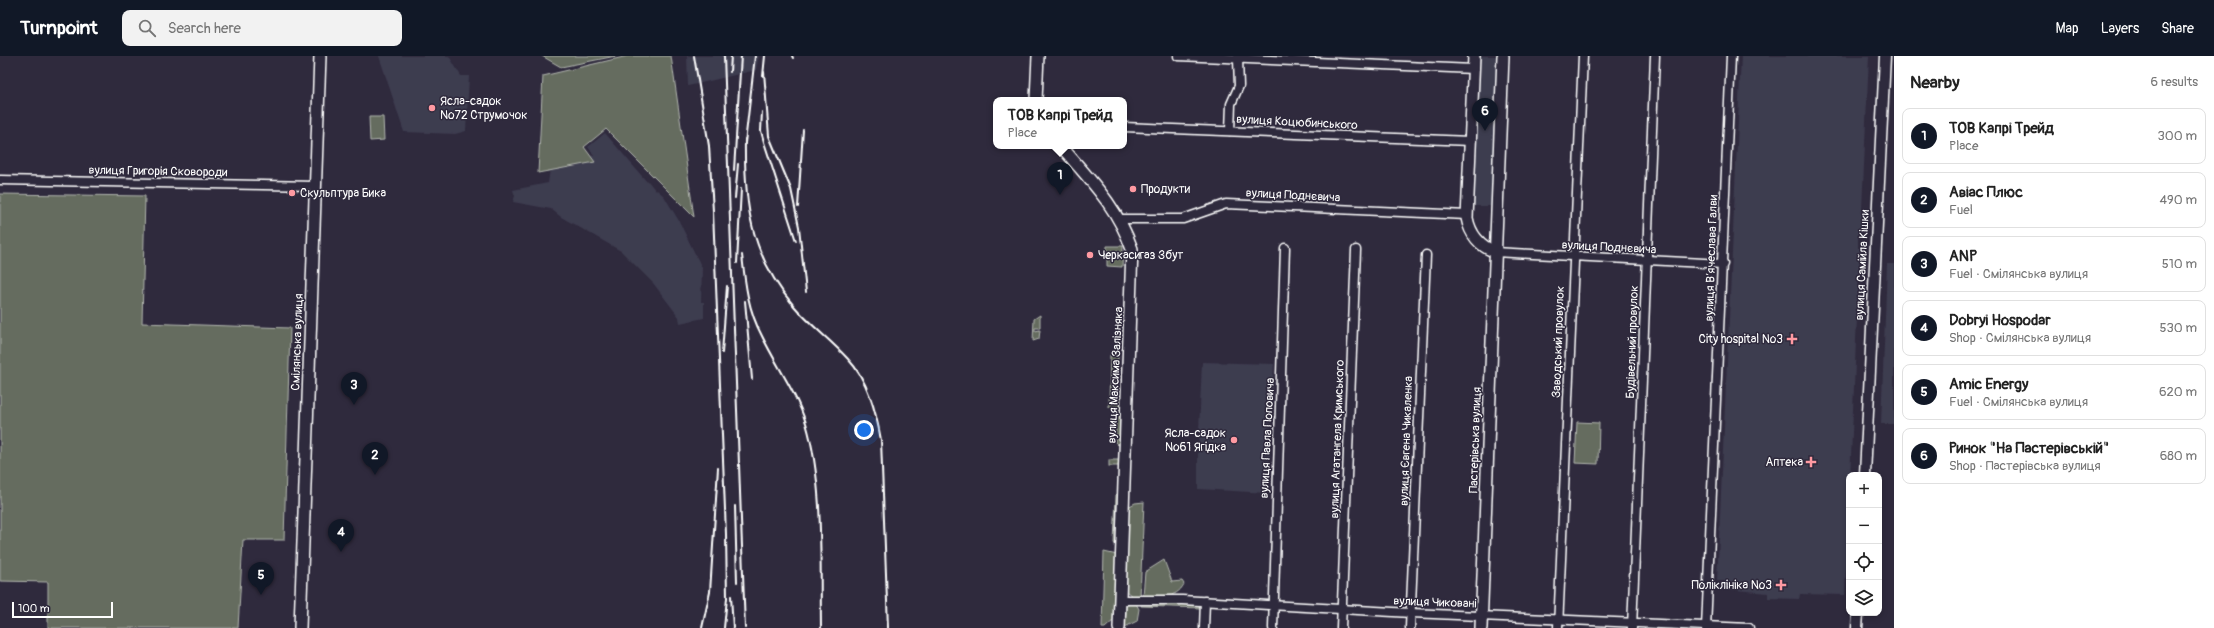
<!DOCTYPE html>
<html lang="en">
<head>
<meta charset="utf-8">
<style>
  body { margin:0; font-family:Pangolin,sans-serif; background:#f2f2f2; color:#222 }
  .controls { position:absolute; right:12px; bottom:12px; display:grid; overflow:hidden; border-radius:8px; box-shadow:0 2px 6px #0003 }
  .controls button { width:36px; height:36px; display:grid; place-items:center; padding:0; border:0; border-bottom:1px solid #e0e0e0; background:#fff; color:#222; font:20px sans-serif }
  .scale { position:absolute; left:12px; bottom:10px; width:101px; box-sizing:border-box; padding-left:4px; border:2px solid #fff; border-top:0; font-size:11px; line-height:14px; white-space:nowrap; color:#fff; -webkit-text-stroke:3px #2f2a3d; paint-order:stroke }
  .you { position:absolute; left:864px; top:374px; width:14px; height:14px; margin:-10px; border:3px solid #fff; border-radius:50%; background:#1a73e8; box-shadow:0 0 0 6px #1a73e833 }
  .badge { display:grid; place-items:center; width:26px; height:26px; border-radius:50%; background:#111827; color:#fff; font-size:13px; font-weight:700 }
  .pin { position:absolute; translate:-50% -33px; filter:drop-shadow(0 1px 2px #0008) }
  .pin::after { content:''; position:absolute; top:21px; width:14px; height:12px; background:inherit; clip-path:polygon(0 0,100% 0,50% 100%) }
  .popup { position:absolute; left:993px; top:41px; width:134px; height:52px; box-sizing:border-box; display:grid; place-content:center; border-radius:8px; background:#fff; filter:drop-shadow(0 1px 3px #0005); font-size:13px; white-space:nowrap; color:#767676 }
  .popup b { font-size:15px; color:#222 }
  .popup::after { content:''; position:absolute; left:50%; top:100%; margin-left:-8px; border:8px solid transparent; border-top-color:#fff }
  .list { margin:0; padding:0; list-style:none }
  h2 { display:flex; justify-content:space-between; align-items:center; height:52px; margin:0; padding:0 16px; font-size:17px }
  h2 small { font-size:13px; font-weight:400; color:#767676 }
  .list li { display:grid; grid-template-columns:26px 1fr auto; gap:12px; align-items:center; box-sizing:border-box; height:56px; margin:0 8px 8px; padding:0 8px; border:1px solid #e0e0e0; border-radius:8px }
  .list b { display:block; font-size:15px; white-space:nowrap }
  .list p { margin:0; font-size:13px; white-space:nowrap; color:#767676 }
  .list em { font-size:13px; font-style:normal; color:#767676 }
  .icon { flex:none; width:22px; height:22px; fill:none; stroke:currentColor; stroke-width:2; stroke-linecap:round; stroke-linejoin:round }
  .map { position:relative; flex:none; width:1894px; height:572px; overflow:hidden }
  header { display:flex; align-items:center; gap:24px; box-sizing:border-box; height:56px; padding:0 20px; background:#111827; color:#fff }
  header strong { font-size:19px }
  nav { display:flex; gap:22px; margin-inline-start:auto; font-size:14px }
  .search { width:280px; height:36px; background:#f2f2f2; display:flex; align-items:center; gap:10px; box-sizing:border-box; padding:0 14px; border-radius:8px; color:#767676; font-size:15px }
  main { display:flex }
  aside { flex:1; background:#fff }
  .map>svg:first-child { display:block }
</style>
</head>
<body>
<header>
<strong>Turnpoint</strong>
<div class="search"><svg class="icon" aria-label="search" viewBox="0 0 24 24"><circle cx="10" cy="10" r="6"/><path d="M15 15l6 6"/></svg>Search here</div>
<nav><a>Map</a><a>Layers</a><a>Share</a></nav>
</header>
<main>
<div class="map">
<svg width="1894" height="572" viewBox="0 0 1894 572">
  <rect width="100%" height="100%" fill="#2f2a3d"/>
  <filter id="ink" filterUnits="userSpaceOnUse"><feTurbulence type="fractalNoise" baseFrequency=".025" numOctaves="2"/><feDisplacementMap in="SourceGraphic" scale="8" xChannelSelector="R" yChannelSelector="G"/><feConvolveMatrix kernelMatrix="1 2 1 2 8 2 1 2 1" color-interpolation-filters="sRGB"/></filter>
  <g filter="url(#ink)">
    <g fill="#3e3c50">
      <polygon points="379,0 449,0 461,20 469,20 466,75 455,78 404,76"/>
      <polygon points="687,0 759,0 756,14 688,30"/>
      <polygon points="1478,0 1499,0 1491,150 1471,150"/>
      <polygon points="1741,0 1869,0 1861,175 1858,176 1858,192 1860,192 1845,539 1800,538 1799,543 1768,542 1768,537 1725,533 1725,525 1717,525"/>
      <polygon points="605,77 647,126 648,125 656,135 657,134 664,140 679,165 702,212 701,246 704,246 704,262 680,267 679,261 653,227 621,195 561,161 551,153 513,146 515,140 513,134 548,127 550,113 594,99 588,91"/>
      <polygon points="1887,208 1894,208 1894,368 1881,368"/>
      <polygon points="1202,306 1274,308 1268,437 1198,433 1198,398"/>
    </g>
    <g fill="#656c5f" stroke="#b2b6af">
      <polygon points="542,0 616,0 561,11"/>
      <polygon points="628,0 671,0 694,161 606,73 584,91 595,106 538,117 543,20"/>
      <polygon points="369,61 383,61 384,84 370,85"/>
      <polygon points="0,138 145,140 142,267 290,272 284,484 243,484 238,572 48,572 48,526 0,525"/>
      <polygon points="1107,190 1123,190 1122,211 1107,210"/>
      <polygon points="1040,259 1040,272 1035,272 1035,275 1040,274 1039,283 1033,285 1034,263"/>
      <polygon points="1118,298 1118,319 1115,319 1115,331 1121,333 1120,350 1123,358 1120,388 1118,389 1115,386 1116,353 1109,351 1110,299"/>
      <polygon points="1577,366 1599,367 1598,408 1575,407"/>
      <rect x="1109" y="404" width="10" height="6"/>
      <polygon points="1118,437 1119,438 1116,490 1114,487 1116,439"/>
      <polygon points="1144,446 1140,541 1132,540 1126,535 1128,451 1135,447"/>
      <polygon points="1104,496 1117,499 1115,563 1105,572 1102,572"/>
      <path d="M1164,504l8,22 10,-1 2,3c-8,16 -25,12 -41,12l2,-24z"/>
      <polygon points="1135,546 1139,553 1137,565 1125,571 1126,550"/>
      <polygon points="1142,546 1201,548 1202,552 1141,550"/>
    </g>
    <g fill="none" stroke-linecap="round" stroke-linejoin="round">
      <g stroke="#fff" stroke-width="11">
        <g id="minor">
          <polyline points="1178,0 1473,13"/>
          <polyline points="1124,71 1470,85"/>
          <polyline points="1230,75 1231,48 1239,30 1238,3"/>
          <polyline points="0,124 316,130"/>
          <polyline points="1120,163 1183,163 1226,148 1467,159"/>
          <polyline points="1495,196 1723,208"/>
          <polyline points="1120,544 1182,544 1411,557 1749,572"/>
          <polyline points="1204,572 1205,545"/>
          <polyline points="1273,572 1285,192"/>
          <polyline points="1341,572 1356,194"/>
          <polyline points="1410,572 1426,199"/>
          <polyline points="1558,572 1583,0"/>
          <polyline points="1632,572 1655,0"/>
          <polyline points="1706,572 1731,0"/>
        </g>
      </g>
      <g stroke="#fff" stroke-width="13">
        <g id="tertiary">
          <polyline points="1865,419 1885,0"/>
          <polyline points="1857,572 1858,557"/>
        </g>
      </g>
      <g stroke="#fff" stroke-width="14">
        <g id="secondary">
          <path d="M1474,0l-7,162c3,16 13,28 28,34"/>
          <polyline points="1036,44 1038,0"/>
          <path d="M1061,90c29,34 56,60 71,103l-13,379"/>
          <polyline points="300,572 320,0"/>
          <polyline points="1481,572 1503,0"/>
        </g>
      </g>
      <use href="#minor" stroke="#2f2a3d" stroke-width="8"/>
      <use href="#tertiary" stroke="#2f2a3d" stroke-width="10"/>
      <use href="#secondary" stroke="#2f2a3d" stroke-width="11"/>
      <g stroke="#fff" stroke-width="2">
        <polyline points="694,0 709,90 713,155 726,478 727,542 724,572"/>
        <polyline points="724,0 745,572"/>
        <polyline points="792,0 793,2"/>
        <polyline points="730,16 731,0"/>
        <polyline points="764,16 769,80 791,133 799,171 806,236"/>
        <polyline points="763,20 765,0"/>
        <polyline points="762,56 761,75 764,86 796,185"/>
        <path d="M745,83c-1,64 5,116 49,167 16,19 37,34 54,53 20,21 28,53 33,81l7,188"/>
        <polyline points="745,87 755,0"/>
        <polyline points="734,114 741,0"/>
        <polyline points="735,142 738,108"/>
        <polyline points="798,151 803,74"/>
        <path d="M742,199c3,28 6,55 20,81 14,29 34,56 44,87 18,60 14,142 15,205"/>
        <polyline points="737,207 741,133"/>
        <polyline points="745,245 752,323"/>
        <polyline points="722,297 727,230"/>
        <polyline points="735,450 737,526"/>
        <polyline points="731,540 733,572"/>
        <polyline points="702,572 710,536 718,412"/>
      </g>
    </g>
  </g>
  <g fill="#ff9aa2" stroke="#2f2a3d" stroke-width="1.5">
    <circle cx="432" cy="52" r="4"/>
    <circle cx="1133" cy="133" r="4"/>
    <circle cx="292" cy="137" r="4"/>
    <circle cx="1090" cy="199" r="4"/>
    <path d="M1790 277h4v4h4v4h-4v4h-4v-4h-4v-4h4z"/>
    <circle cx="1234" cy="384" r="4"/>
    <path d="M1809 400h4v4h4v4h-4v4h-4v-4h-4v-4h4z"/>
    <path d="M1779 523h4v4h4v4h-4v4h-4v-4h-4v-4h4z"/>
  </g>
  <g text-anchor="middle" stroke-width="3" stroke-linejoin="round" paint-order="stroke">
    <g font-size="12" fill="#fff" stroke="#2f2a3d" text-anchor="start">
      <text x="440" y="49">Ясла-садок<tspan x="440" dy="14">№72 Струмочок</tspan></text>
      <text x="1141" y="137">Продукти</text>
      <text x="300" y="141">Cкульптура Бика</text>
      <text x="1098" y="203">Черкасигаз Збут</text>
      <text x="1783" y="287" text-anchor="end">City hospital №3</text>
      <text x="1226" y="381" text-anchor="end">Ясла-садок<tspan x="1226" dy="14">№61 Ягідка</tspan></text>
      <text x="1803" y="410" text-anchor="end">Аптека</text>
      <text x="1772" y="533" text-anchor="end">Поліклініка №3</text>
    </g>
    <g font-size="12" fill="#fff" stroke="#2f2a3d">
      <text transform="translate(1297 66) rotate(3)" y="4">вулиця Коцюбинського</text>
      <text transform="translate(158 115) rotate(1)" y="4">вулиця Григорія Сковороди</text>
      <text transform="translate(1293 139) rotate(3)" y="4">вулиця Поднєвича</text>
      <text transform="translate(1609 191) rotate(3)" y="4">вулиця Поднєвича</text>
      <text transform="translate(1711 202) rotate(-88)" y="4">вулиця Вʼячеслава Галви</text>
      <text transform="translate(1862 209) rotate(-87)" y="4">вулиця Самійла Кішки</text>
      <text transform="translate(297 286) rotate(-88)" y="4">Смілянська вулиця</text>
      <text transform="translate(1558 286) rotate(-88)" y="4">Заводський провулок</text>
      <text transform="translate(1632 286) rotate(-88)" y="4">Будівельний провулок</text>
      <text transform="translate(1115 319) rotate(-87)" y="4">вулиця Максима Залізняка</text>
      <text transform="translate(1267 382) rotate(-87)" y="4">вулиця Павла Поповича</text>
      <text transform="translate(1337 383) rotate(-88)" y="4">вулиця Агатангела Кримського</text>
      <text transform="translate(1475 384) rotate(-88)" y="4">Пастерівська вулиця</text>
      <text transform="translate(1406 385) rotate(-88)" y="4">вулиця Євгена Чикаленка</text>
      <text transform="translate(1435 546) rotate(2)" y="4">вулиця Чиковані</text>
    </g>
  </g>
</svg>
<div class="controls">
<button>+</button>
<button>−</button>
<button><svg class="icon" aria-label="locate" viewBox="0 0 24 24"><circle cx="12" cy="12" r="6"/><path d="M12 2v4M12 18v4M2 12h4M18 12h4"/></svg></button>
<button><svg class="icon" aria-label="layers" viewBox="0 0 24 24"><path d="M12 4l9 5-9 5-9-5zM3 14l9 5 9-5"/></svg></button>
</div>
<div class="scale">100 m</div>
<div class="you"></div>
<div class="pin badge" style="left:1060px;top:139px">1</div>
<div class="popup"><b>ТОВ Капрі Трейд</b>Place</div>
<div class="pin badge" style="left:375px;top:419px">2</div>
<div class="pin badge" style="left:354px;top:349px">3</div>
<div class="pin badge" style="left:341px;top:496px">4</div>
<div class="pin badge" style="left:261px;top:539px">5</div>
<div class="pin badge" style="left:1485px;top:75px">6</div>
</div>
<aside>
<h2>Nearby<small>6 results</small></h2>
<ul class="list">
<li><span class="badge">1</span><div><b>ТОВ Капрі Трейд</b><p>Place</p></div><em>300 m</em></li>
<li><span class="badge">2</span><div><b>Авіас Плюс</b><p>Fuel</p></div><em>490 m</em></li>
<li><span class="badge">3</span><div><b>ANP</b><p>Fuel · Смілянська вулиця</p></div><em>510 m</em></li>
<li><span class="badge">4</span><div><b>Dobryi Hospodar</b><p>Shop · Смілянська вулиця</p></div><em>530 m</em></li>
<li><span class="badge">5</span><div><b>Amic Energy</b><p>Fuel · Смілянська вулиця</p></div><em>620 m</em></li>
<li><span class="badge">6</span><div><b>Ринок &quot;На Пастерівській&quot;</b><p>Shop · Пастерівська вулиця</p></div><em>680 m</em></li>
</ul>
</aside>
</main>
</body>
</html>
